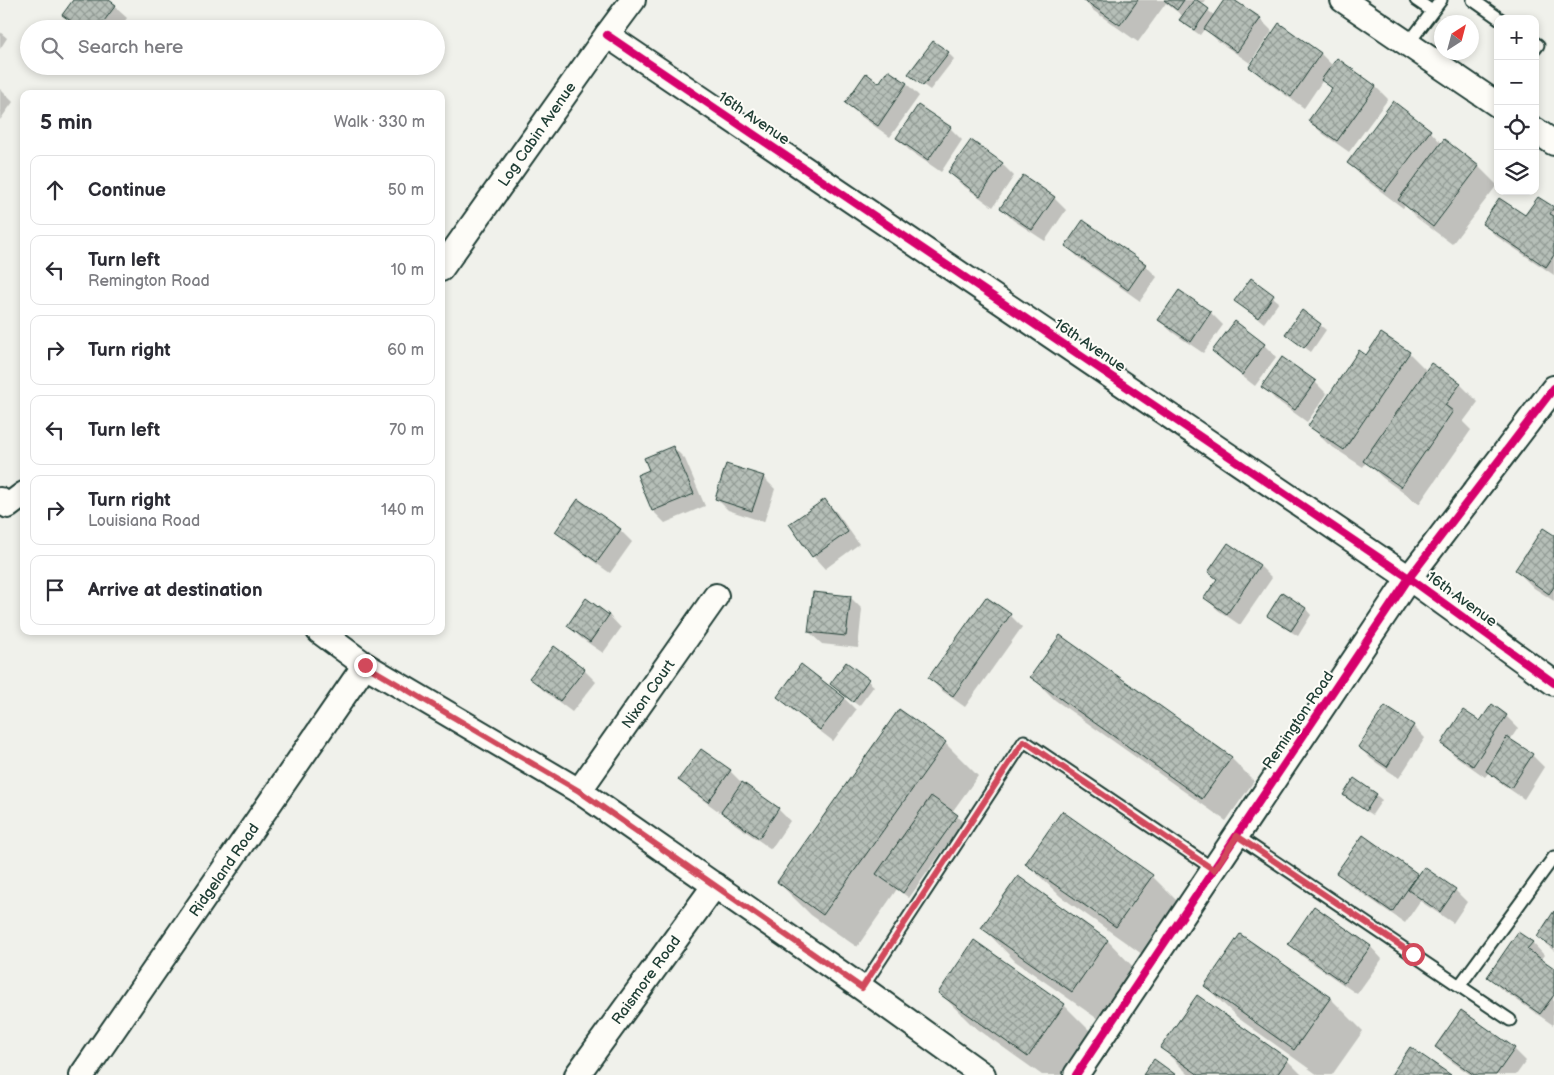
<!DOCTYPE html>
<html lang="en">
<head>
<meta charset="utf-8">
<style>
  body { margin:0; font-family:"Balsamiq Sans",sans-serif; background:#f7f7f7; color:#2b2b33 }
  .controls { position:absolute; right:15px; top:15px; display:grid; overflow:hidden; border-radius:10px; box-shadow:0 2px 8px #0003 }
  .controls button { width:45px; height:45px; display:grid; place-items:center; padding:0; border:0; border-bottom:1px solid #e1e1e2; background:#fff; color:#2b2b33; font:25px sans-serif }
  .compass { position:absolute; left:1434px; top:15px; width:45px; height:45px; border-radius:50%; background:#fff; box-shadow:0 2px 8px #0003; rotate:36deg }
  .stop { position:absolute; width:15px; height:15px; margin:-11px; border:4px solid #d1495b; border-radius:50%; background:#fff }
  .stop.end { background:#d1495b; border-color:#fff; box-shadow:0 1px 5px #0008 }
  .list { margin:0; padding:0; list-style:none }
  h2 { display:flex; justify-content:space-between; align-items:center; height:65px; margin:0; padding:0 20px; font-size:21px }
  h2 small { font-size:16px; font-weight:400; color:#7c7c81 }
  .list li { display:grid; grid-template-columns:32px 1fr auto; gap:15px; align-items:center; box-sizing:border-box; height:70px; margin:0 10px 10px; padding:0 10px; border:1px solid #e1e1e2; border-radius:10px }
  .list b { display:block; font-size:19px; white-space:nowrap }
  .list p { margin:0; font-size:16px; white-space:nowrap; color:#7c7c81 }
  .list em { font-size:16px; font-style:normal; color:#7c7c81 }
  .icon { flex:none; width:28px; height:28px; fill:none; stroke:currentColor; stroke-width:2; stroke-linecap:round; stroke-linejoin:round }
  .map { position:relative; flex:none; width:1554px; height:1075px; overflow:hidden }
  .search { position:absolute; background:#fff; box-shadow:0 2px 8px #0003; left:20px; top:20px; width:425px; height:55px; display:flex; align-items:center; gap:12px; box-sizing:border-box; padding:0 18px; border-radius:28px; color:#7c7c81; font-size:19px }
  .panel { position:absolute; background:#fff; box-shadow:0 2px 8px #0003; left:20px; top:90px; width:425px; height:545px; border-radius:10px }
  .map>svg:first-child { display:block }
</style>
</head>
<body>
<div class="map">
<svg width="1554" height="1075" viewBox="0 0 1554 1075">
  <defs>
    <pattern id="building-cross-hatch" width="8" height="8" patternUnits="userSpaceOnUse" patternTransform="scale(1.25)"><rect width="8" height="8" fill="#b6bfb8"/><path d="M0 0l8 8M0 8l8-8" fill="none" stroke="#939c96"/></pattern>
  </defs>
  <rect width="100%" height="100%" fill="#f0f1eb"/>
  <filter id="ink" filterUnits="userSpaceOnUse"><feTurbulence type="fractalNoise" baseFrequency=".02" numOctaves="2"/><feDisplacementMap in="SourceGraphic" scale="10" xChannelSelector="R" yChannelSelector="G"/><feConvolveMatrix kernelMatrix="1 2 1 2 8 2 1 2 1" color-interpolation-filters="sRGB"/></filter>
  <g filter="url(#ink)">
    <g fill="#0003">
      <polygon points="75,0 107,0 127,18 119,29 79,29 64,15"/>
      <polygon points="1083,0 1205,0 1201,5 1215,16 1226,0 1232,0 1260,19 1272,31 1250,63 1218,41 1205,28 1200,35 1187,26 1181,20 1184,17 1166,3 1138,42 1094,11"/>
      <polygon points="1279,25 1321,54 1333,66 1337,60 1376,87 1388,99 1349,152 1322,133 1310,121 1333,90 1323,80 1304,108 1263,79 1251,67"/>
      <polygon points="0,32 7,38 0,49"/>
      <polygon points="948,53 954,59 930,90 915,79"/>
      <polygon points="888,72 907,84 919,96 890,137 859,115 846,103 879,84"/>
      <polygon points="0,89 13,102 0,120"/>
      <polygon points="950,128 962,140 941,172 909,150 897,138"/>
      <polygon points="1430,131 1442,144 1444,141 1479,167 1497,185 1452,244 1417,218 1405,205 1403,208 1366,180 1348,163"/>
      <polygon points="971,142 1002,164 1014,176 993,207 961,184 949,172"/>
      <polygon points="1054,198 1066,210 1045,241 1013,220 1001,208"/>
      <polygon points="1538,198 1554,209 1554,275 1496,236 1484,224 1526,217"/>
      <polygon points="1067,246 1145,265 1157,277 1140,301 1079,258"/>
      <polygon points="1251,280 1279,302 1264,323 1236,301"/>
      <polygon points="1211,313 1223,325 1203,353 1172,332 1159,320"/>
      <polygon points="1235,323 1264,345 1276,357 1255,386 1225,363 1213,351"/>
      <polygon points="1320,325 1326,330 1311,352 1287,334"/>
      <polygon points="1409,353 1427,371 1460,384 1478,402 1463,422 1471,430 1419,504 1383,478 1366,462 1363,467 1328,444 1310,426 1367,357"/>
      <polygon points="1315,382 1327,394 1307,422 1275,399 1263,387"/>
      <polygon points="673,447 685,459 705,506 665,523 653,511 638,476 651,471"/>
      <polygon points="763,477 775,489 764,522 728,510 716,498"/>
      <polygon points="825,501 837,513 859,544 825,569 813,556 791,525"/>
      <polygon points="620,530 632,542 610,573 569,544 557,532"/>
      <polygon points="1554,537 1554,601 1534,588 1516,570"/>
      <polygon points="1229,545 1260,566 1272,578 1240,625 1218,610 1206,598 1218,580 1210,572"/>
      <polygon points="1282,594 1306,609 1311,615 1298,636 1274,621 1269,615"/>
      <polygon points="850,597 862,609 858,648 822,644 809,632"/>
      <polygon points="986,598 1010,615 1022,627 965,707 941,690 929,678"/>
      <polygon points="587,600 609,615 621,628 603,653 581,638 569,626"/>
      <polygon points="847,664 874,686 859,706 837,690"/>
      <polygon points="584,670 596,682 572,712 543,690 531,678"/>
      <polygon points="1032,677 1231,758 1254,781 1226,821 1055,700"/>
      <polygon points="779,697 844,698 856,710 833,741 791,709"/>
      <polygon points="1385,708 1413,726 1425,738 1399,778 1371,759 1359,747"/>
      <polygon points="1506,716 1518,728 1510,740 1532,755 1544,767 1524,799 1499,782 1489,772 1485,777 1454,755 1442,743"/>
      <polygon points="945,743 978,776 952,812 963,822 909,898 897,889 857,947 811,915 778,882"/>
      <polygon points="701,750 730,771 742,783 778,809 790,821 771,849 735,824 722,811 721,813 692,792 680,780"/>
      <polygon points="1344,795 1376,795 1382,800 1372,815 1350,801"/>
      <polygon points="1363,837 1419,876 1455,890 1467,902 1453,923 1420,901 1405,923 1350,885 1338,873"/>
      <polygon points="1027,864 1152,876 1185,909 1149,959 1060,896"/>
      <polygon points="1018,878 1108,941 1140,974 1105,1024 1015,961 983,928"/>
      <polygon points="1554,913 1554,951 1538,937"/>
      <polygon points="1241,935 1330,998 1363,1031 1332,1075 1318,1075 1238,1018 1205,986"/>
      <polygon points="1532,942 1544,955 1540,960 1554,970 1553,1025 1501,989 1489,977"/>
      <polygon points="1290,944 1370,946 1382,959 1357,994 1302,956"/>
      <polygon points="939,992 1064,1005 1097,1038 1070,1075 1042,1075 972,1025"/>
      <polygon points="1436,1047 1514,1049 1526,1061 1516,1075 1471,1075 1448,1059"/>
      <polygon points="1162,1048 1287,1060 1302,1075 1189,1075"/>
    </g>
    <g fill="url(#building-cross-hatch)" stroke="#1f3d34">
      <polygon points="73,0 109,0 116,5 98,29 82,29 62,15"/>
      <polygon points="1084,0 1138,0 1120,25"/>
      <polygon points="1164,0 1184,0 1177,10"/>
      <polygon points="1194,0 1197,0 1209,9 1194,30 1179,20"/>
      <polygon points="1224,0 1234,0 1261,18 1237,52 1204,29"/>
      <polygon points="1279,23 1321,53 1291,97 1249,67"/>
      <polygon points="933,41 949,52 923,86 908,74"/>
      <polygon points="1337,58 1376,86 1337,141 1308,121 1332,88 1321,80"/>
      <polygon points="888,70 907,83 878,126 845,103 866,73 879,83"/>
      <polygon points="1393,101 1431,130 1385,191 1347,163"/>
      <polygon points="918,105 951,127 928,160 896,138"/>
      <polygon points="1444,139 1479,166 1433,227 1398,200"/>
      <polygon points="971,140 1003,163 980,196 948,172"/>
      <polygon points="1023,175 1055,197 1032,230 1000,208"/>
      <polygon points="1538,197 1554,207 1550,214 1554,216 1554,255 1546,267 1482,224 1499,198 1525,215"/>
      <polygon points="1083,220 1146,264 1128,290 1065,246"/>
      <polygon points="1251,278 1274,295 1258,318 1234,301"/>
      <polygon points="1179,290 1211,312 1191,342 1158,320"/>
      <polygon points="1302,310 1321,324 1304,348 1285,334"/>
      <polygon points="1235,321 1265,344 1242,375 1212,351"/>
      <polygon points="1381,333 1410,352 1344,450 1308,426 1359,350 1366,355"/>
      <polygon points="1282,357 1316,381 1295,410 1261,387"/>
      <polygon points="1431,363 1461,383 1445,405 1453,411 1401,487 1363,461"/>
      <polygon points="673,446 694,494 652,511 637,475 649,470 644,458"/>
      <polygon points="726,464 764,476 752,511 715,499"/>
      <polygon points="578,499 621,529 597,562 555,532"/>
      <polygon points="825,499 848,532 812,557 789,524"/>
      <polygon points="1543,528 1554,535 1554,587 1549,594 1515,570"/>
      <polygon points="1228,543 1260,565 1227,614 1204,598 1217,579 1208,572"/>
      <polygon points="813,592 851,596 846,636 808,632"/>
      <polygon points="1282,592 1306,608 1291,631 1267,616"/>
      <polygon points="986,597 1011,614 953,696 928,678"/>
      <polygon points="586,598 609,615 590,642 567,626"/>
      <polygon points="1060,635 1232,757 1202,799 1030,677"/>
      <polygon points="554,646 585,669 560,701 529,678"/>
      <polygon points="846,662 869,679 853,702 830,684"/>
      <polygon points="801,664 845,698 820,730 777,697"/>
      <polygon points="1492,704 1507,715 1473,766 1441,744 1463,710 1480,721"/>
      <polygon points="1385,706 1414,725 1387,767 1358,747"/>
      <polygon points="899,709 946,742 823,915 777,882"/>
      <polygon points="1507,737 1533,754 1511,788 1486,771"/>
      <polygon points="701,749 731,770 708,802 678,780"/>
      <polygon points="1354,778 1377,794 1366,811 1343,795"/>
      <polygon points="742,782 779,808 759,838 721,812"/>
      <polygon points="931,796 958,815 903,893 876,874"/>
      <polygon points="1062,811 1153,875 1116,927 1025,864"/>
      <polygon points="1363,835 1418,874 1392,912 1336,873"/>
      <polygon points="1424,867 1456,889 1440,912 1408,890"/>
      <polygon points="1018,876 1108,940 1072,992 981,928"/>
      <polygon points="1314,906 1371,946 1344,983 1288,944"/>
      <polygon points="1554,911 1554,948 1537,937"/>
      <polygon points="1518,932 1533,942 1527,949 1554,968 1554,995 1540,1014 1487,977"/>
      <polygon points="1240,934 1331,997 1294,1050 1204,986"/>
      <polygon points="974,940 1065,1004 1028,1057 938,993"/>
      <polygon points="1197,995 1288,1059 1277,1075 1199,1075 1160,1048"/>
      <polygon points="1461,1010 1515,1048 1496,1075 1474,1075 1435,1047"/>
      <polygon points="1410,1047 1451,1075 1391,1075"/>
      <polygon points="1154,1059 1176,1075 1143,1075"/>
    </g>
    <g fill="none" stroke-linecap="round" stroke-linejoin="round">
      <g stroke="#1f3d34" stroke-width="15">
        <g id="service">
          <polyline points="1416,0 1432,11"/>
          <polyline points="1473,0 1500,19"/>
          <polyline points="1535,43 1538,45 1535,49"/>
          <polyline points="1408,44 1441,0"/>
          <polyline points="1237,836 1510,1020"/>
          <polyline points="1460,985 1554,857"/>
          <polyline points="862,988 1024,741 1215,870"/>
        </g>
      </g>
      <g stroke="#1f3d34" stroke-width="28">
        <g id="minor">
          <polyline points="1343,0 1498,105"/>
          <polyline points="607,35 1409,578 1554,683"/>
          <polyline points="1535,130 1554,143"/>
          <polyline points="441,269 607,35 633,0"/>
          <polyline points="0,500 8,506 24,494"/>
          <polyline points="319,631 365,665 579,791 862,988 983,1075"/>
          <polyline points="579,791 716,596"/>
          <polyline points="82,1075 365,665"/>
          <polyline points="577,1075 715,885"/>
          <polyline points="1076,1075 1409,578 1554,388"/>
        </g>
      </g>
      <use href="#service" stroke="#fdfcf7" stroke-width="11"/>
      <use href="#minor" stroke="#fdfcf7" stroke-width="24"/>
      <g stroke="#fdfcf7" stroke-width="11">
        <g id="cycleway">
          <polyline points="607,35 1409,578 1554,683"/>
          <polyline points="1076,1075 1409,578 1554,388"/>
        </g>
      </g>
      <use href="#cycleway" stroke="#d6006c" stroke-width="8"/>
    </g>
  </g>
  <g fill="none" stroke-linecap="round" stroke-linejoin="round" filter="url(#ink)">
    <polyline stroke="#d1495b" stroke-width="6" points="365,665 579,791 862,988 1024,741 1214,870 1237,836 1413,954"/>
  </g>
  <g text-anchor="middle" stroke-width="4" stroke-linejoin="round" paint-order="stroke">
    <g font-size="15" fill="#1f3d34" stroke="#fdfcf7">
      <text transform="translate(754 118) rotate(34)" y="5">16th Avenue</text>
      <text transform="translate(537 134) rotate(-55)" y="5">Log Cabin Avenue</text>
      <text transform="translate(1090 345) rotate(34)" y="5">16th Avenue</text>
      <text transform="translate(1462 599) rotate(36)" y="5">16th Avenue</text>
      <text transform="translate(648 694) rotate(-55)" y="5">Nixon Court</text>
      <text transform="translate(1298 720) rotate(-56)" y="5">Remington Road</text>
      <text transform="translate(224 870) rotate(-55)" y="5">Ridgeland Road</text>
      <text transform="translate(646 980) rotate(-54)" y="5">Raismore Road</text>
    </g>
  </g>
</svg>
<div class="controls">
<button>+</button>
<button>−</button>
<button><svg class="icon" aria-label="locate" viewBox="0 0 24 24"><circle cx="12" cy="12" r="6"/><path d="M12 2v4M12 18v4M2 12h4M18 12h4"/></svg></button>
<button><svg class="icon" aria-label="layers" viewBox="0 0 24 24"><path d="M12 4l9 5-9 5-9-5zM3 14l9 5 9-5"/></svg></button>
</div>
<svg class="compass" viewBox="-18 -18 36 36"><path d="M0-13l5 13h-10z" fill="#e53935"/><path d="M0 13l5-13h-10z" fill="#7c7c81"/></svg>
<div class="stop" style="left:1413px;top:954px"></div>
<div class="stop end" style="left:365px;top:665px"></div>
<div class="search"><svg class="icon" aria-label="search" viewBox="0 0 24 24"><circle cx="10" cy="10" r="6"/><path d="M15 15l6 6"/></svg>Search here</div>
<section class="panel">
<h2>5 min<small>Walk · 330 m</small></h2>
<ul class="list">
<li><svg class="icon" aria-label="ahead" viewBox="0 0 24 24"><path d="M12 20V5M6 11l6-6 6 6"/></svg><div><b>Continue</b></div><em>50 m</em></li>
<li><svg class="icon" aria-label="left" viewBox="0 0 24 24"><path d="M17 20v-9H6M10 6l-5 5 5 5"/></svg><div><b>Turn left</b><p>Remington Road</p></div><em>10 m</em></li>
<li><svg class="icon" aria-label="right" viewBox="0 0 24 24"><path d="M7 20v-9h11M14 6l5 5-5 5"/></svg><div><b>Turn right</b></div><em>60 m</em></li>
<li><svg class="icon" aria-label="left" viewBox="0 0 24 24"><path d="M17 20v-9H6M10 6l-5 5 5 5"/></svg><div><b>Turn left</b></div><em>70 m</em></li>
<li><svg class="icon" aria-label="right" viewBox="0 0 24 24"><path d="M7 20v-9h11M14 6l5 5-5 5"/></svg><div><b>Turn right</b><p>Louisiana Road</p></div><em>140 m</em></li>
<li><svg class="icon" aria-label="arrive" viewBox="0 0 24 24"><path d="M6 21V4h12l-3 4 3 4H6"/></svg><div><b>Arrive at destination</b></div></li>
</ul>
</section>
</div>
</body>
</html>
